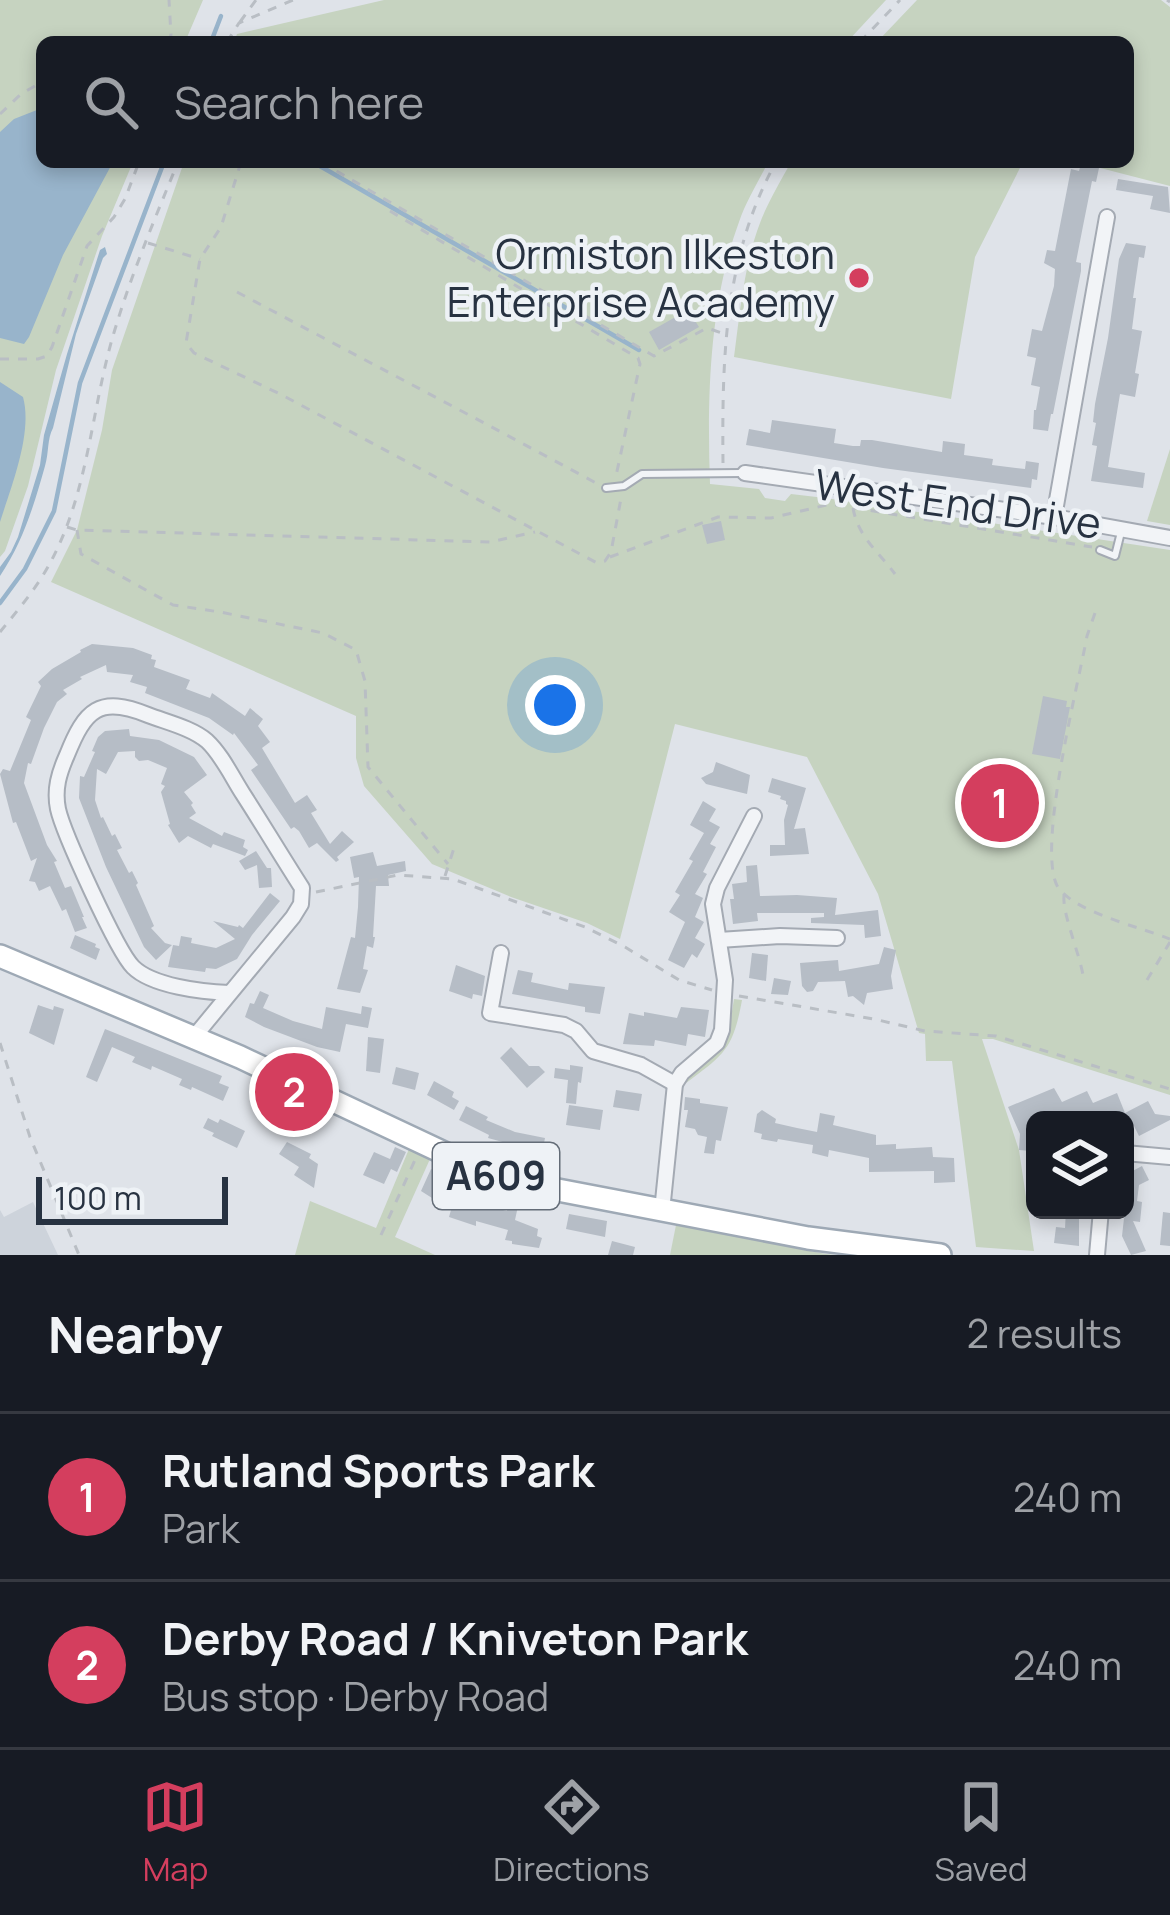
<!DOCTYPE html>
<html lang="en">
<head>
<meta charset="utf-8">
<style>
  body { margin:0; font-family:Manrope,sans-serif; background:#242831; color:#f1f3f6 }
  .controls { position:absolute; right:36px; bottom:36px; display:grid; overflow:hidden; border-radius:18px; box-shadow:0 6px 18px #0003 }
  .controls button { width:108px; height:108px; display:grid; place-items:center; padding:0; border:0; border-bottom:3px solid #363941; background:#171b24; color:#f1f3f6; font:60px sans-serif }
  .scale { position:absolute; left:36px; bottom:30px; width:192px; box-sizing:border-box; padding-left:12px; border:6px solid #273241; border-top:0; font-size:33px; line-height:42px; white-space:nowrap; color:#273241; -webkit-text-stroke:9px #eef2f6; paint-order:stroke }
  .you { position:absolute; left:555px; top:705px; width:42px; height:42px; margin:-30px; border:9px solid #fff; border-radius:50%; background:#1a73e8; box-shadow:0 0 0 18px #1a73e833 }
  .badge { display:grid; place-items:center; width:78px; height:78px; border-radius:50%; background:#d43e5e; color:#fff; font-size:39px; font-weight:700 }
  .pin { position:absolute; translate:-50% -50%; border:6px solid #fff; box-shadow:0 3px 12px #0006 }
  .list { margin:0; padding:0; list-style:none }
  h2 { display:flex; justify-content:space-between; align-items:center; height:156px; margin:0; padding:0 48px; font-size:51px }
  h2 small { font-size:39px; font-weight:400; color:#9ea1a6 }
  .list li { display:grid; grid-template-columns:78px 1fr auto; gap:36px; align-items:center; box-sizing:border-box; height:168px; padding:0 48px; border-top:3px solid #363941 }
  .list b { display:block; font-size:45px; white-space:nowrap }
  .list p { margin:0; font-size:39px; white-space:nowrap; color:#9ea1a6 }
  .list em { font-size:39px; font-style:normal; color:#9ea1a6 }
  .icon { flex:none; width:66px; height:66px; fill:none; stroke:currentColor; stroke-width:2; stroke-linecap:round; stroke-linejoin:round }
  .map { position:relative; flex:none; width:1170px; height:1255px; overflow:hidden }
  .search { position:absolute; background:#171b24; box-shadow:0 6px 18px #0003; left:36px; right:36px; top:36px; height:132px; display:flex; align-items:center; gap:30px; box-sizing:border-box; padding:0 42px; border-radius:18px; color:#9ea1a6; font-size:45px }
  .sheet { height:492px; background:#171b24 }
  nav { display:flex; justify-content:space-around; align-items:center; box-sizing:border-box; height:168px; border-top:3px solid #363941; background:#171b24; font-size:33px; color:#9ea1a6 }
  nav a { display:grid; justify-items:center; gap:6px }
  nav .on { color:#d43e5e }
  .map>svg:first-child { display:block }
</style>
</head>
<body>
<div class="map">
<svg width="1170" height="1255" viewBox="0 0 1170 1255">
  <rect width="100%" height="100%" fill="#dfe3e9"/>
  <polygon fill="#cdd3db" points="33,1202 58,1255 0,1255 0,1210 4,1217"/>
  <g fill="#c6d3c0">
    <polygon points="0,0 203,0 185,42 42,42 42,162 133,162 102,236 56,370 28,486 5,551 0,557"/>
    <polygon points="384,0 886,0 847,42 234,42 237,34"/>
    <polygon points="917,0 1161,0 1170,7 1170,186 1077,162 1128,162 1128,42 877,42"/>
    <path d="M184,162h584c-9,19 -22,39 -29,60 -30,82 -32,176 -29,262l49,5 6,9 20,3 6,-7 34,4 345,52v545l-177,-56h-11l37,111 15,101 -58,-4 -24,-186h-26l-1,-27 -6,-1 -41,-139 -71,-137 -132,-33 -55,215 -33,-16 -76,-26 -79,-33 -68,-78 -8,-28v-42l-305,-134 26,-52 25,-100 10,-60z"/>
    <path d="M791,162h232l-48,95 -24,142 -217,-42c6,-45 10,-92 26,-134 8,-21 20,-41 31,-61z"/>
    <polygon points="1170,449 1170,525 1147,521"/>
    <path d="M734,999l8,1c-9,49 -17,54 -56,83l2,-5c36,-28 39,-34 46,-79z"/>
    <polygon points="409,1149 430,1159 395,1237 435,1255 295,1255 310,1201 376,1228"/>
    <polygon points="676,1225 826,1254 836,1255 670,1255"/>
  </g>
  <g fill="#98b4cb">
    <polygon points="42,108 42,162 113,162 63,255 29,337 24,344 0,338 0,132 14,119"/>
    <path d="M105,247l2,7 -4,4 -27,76 -23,94c-6,11 -4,25 -8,38 -11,39 -22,76 -45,110v-9l11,-15 7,-15 22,-72 4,-30 23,-81 33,-104z"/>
    <path d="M0,382l23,15c10,36 -12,90 -23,125z"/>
  </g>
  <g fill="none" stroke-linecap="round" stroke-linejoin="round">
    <g stroke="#98b4cb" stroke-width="4.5">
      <polyline points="211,42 221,16"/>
      <polyline points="313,162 639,350"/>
      <polyline points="0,603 25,569 54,511 80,383 164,162"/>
    </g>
  </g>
  <g fill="#b6bdc6">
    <polygon points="1081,164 1099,168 1096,182 1092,181 1083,226 1076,262 1081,263 1081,271 1053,414 1051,414 1048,431 1033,429 1034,410 1036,410 1040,387 1031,385 1036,358 1027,356 1032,329 1042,331 1054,286 1055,269 1044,263 1047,250 1055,251 1071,169 1079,171"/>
    <polygon points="1118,179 1168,187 1170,213 1150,209 1153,196 1116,190"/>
    <polygon points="1126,243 1146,246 1144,258 1139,257 1133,298 1136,298 1132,329 1142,331 1135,373 1139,374 1135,397 1120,394 1108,467 1145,473 1143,488 1091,481 1097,446 1092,445 1096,423 1093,422 1095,404 1108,338 1119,259"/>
    <polygon points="688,310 699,327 659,350 649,332"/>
    <polygon points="772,420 836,429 834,443 853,446 860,446 861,440 872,440 942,452 943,441 965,444 964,455 993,459 992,465 1025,469 1026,461 1039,463 1037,480 1032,479 1031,488 883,468 746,445 749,429 770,433"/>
    <polygon points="721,521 725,540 707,544 702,525"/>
    <polygon points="92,644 133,648 152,655 151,659 156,660 154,667 190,680 186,689 210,698 212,693 245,716 250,708 263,719 258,726 270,742 262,748 295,803 307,795 317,810 311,813 330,844 342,831 354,842 337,857 339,860 336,862 317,843 309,848 299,831 294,827 291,829 251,770 258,765 234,733 233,735 209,718 145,693 147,687 130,682 133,675 107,672 106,665 80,677 82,679 63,690 67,694 57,702 44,728 31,764 28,763 24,783 47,845 57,861 54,862 65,888 71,886 84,917 82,917 87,928 75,932 66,909 62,911 50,886 39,891 35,882 29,881 37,858 31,861 16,822 13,823 0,774 3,769 10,771 31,720 26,717 41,686 38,682 52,669 81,652 80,650"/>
    <polygon points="1043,696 1067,701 1066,707 1070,707 1060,759 1032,754"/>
    <polygon points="129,729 130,736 159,740 194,757 207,775 184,792 193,803 191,805 196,813 189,818 222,836 224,832 245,840 243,847 248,850 245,856 213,844 211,848 188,836 179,843 168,825 170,824 161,792 165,786 161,784 167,768 148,760 139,761 135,757 135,751 118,752 106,774 97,769 95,800 101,818 103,817 112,836 115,834 122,848 117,850 129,873 132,871 138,883 136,885 154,926 151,928 165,943 172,945 156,960 144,947 106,867 79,798 80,776 84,777 95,752 92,751 98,737 105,731"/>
    <polygon points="716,762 750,775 747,794 706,784 701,778 713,772"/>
    <polygon points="772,778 806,788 794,829 805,828 809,854 770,856 770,845 785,845 784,820 788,805 786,804 786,801 780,799 781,796 768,792"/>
    <polygon points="703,801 716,809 709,821 720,827 710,844 716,847 703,872 707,874 695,894 703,898 695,917 704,922 695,938 705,944 697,958 692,954 684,968 668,960 685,922 669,912 680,895 675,892 693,861 689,859 704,833 690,825"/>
    <polygon points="256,851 267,868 271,868 272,887 259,888 257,865 245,870 239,861"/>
    <polygon points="373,852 377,866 405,861 406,871 388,875 389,886 376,886 373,937 375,937 373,948 367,946 363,969 368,970 360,993 337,989 351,937 355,938 358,907 359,877 354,878 350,857"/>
    <polygon points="757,865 760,896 797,895 837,898 835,915 878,910 881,936 865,938 864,925 811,923 811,918 824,917 824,913 757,913 758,921 733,924 730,899 734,899 732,884 747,882 746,866"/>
    <polygon points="270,893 280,901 252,935 237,959 216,969 206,968 205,972 168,967 173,945 179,946 181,936 192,938 191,943 216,948 235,939 213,921 238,927 239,925 243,928"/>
    <polygon points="75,935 96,944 95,947 100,949 96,960 70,948"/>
    <polygon points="884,947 896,950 891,976 893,989 867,993 864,1005 853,996 848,997 845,981 818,982 813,991 807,992 802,986 800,963 838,960 839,971 879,964"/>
    <polygon points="752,953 768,955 766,981 749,978"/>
    <polygon points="456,965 485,976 482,996 473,994 472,999 449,991"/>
    <polygon points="518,970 533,973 531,982 568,990 569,983 605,987 600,1014 585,1012 585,1007 512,994"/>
    <polygon points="774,978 791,981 788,995 771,994"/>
    <polygon points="260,991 269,995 263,1008 293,1021 322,1029 326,1007 361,1014 362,1006 372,1008 368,1028 346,1024 340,1052 317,1047 264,1027 245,1017 250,1003 254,1004"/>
    <polygon points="38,1005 53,1010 54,1006 64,1009 54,1045 29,1033"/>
    <polygon points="681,1007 709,1010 705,1037 688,1034 686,1046 655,1040 654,1046 623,1044 629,1013 644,1016 644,1012 677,1018"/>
    <polygon points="105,1029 222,1076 219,1083 229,1087 223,1101 192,1087 191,1090 179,1085 182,1079 152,1066 151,1070 132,1062 135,1057 112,1047 97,1082 86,1077"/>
    <polygon points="368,1037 384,1039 380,1073 366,1071"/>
    <polygon points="511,1047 529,1066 539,1066 545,1072 527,1088 500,1058"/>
    <polygon points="570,1065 583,1067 581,1083 578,1082 576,1104 566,1103 568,1080 554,1078 555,1068 570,1070"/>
    <polygon points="396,1067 419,1073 415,1090 392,1084"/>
    <polygon points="434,1081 454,1092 452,1097 459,1101 454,1110 427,1095"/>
    <polygon points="1054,1088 1062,1102 1087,1091 1093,1103 1117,1093 1125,1113 1148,1101 1155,1114 1170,1116 1170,1120 1139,1136 1131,1120 1028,1120 1033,1131 1031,1151 1019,1150 1020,1134 1008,1107"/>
    <polygon points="616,1090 642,1094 639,1111 613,1107"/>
    <polygon points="685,1097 700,1099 700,1103 728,1107 721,1141 716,1140 714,1154 704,1153 707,1137 698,1135 695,1129 685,1127 688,1110 684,1110"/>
    <polygon points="569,1105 603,1110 600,1130 566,1125"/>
    <polygon points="466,1106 488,1117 486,1120 515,1132 545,1138 542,1153 488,1138 489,1135 459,1120"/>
    <polygon points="762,1110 776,1119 775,1123 797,1128 817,1132 820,1113 835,1116 833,1125 876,1135 876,1145 896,1144 896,1149 932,1147 933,1157 954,1158 955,1182 934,1183 934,1171 869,1172 869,1158 829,1150 828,1157 812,1153 813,1145 778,1139 777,1142 761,1139 762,1134 754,1132 757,1114"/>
    <polygon points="208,1118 218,1123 220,1119 245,1131 237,1148 212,1136 214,1133 203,1128"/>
    <polygon points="287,1142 311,1154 309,1158 318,1164 314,1188 294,1175 299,1167 279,1154"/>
    <polygon points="395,1147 406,1152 397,1172 391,1169 384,1184 363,1175 374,1152 390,1159"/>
    <polygon points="1142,1166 1149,1180 1139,1185 1137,1201 1142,1202 1140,1222 1133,1221 1146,1251 1131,1255 1122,1236 1128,1183 1125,1175"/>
    <polygon points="431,1169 450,1177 443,1192 460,1200 485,1208 486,1206 507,1211 508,1204 518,1206 515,1220 538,1229 537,1236 542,1238 539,1248 512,1244 512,1241 505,1240 508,1230 476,1221 476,1226 449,1217 451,1210 421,1191"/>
    <polygon points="1066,1210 1079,1210 1079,1246 1054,1243 1056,1227 1065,1228"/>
    <polygon points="1163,1212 1170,1213 1170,1246 1160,1245"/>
    <polygon points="569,1214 607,1221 605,1237 566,1229"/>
    <polygon points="612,1241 635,1247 633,1255 608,1255"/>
  </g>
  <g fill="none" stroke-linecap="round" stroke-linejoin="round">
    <g stroke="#a4aab3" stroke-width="10">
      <g id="service">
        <polyline points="606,488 624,486 642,474 742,473"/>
        <polyline points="1100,550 1115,556 1122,528"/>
      </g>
    </g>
    <g stroke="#a4aab3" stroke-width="18">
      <g id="minor">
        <polyline points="745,473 1054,517 1170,538"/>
        <polyline points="1054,517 1107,217"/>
        <polyline points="719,940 780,936 837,938"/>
        <polyline points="501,953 490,1013 564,1025 576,1031 593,1051 641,1065 675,1084"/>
        <path d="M194,1037l99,-120 8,-13 1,-16c-20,-31 -39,-63 -59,-94 -11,-17 -21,-39 -36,-53 -15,-13 -41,-19 -59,-26 -49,-20 -63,-5 -81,40 -8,18 -13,34 -9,54 5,23 59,142 75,158 19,19 69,25 96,26"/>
        <polyline points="1125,1153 1170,1157"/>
        <polyline points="662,1211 675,1084 682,1073 717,1043 722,1030 725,980 713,904 717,888 754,816"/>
        <polyline points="1097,1255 1101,1210"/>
      </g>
    </g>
    <g stroke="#9ea9b5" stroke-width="26">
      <polyline id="primary" points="0,956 240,1057 493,1176 516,1182 808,1238 940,1255"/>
    </g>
    <g stroke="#b9bec4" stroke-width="3" stroke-dasharray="9 9" stroke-linecap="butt">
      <polyline points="1167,0 1170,2"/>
      <polyline points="240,22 256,0"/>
      <polyline points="168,42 171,35 169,0"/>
      <polyline points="227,42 239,23 293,0"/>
      <polyline points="860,42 900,0"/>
      <polyline points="0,114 21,94 42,82"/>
      <polyline points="241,162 221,227 200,259 186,343 194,353 280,394 597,563 605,561 611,552 622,493"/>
      <polyline points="321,162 654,356 707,328 725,334"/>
      <polyline points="390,211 638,358 640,364 616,476"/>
      <polyline points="148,243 200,259"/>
      <path d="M237,292c120,64 239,126 359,191"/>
      <polyline points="0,359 38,359 47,356 52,347 87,246 114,217 125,199 139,162"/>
      <path d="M723,463c-1,-105 1,-207 53,-301"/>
      <path d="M853,508c5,29 25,43 42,66"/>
      <polyline points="67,527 77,530 490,542 535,532"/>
      <polyline points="77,530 81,554 173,605 220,612 323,633 356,650 365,681 368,767 448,864"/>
      <polyline points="610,557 718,517 771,518 831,504 1092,547"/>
      <path d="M1095,613l-8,23c-8,46 -54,224 -27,254 21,24 80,37 110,49"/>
      <path d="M0,632c17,-21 36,-43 49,-67 41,-74 42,-160 67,-239 17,-56 40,-110 62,-164"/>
      <polyline points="445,876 455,845"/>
      <polyline points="316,892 398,875 453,879 585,927 625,947 679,980 712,990"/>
      <path d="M1064,895c-2,18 15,57 19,80"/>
      <polyline points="1147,980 1170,942"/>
      <polyline points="739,996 874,1019 925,1031 996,1036 1170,1089"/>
      <polyline points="0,1043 30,1137 79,1255"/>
      <polyline points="381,1235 415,1160"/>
    </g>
    <use href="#service" stroke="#f2f4f7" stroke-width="6"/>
    <use href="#minor" stroke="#f2f4f7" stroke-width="14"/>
    <use href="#primary" stroke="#fff" stroke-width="21"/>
  </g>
  <circle fill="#d43e5e" stroke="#eef2f6" stroke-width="4.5" cx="859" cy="278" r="12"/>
  <g text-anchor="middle" stroke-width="9" stroke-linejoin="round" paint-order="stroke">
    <rect fill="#eef2f6" stroke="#636c77" stroke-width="3" x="433" y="1143" width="126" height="66" rx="9"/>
    <g font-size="39" font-weight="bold" fill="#273241">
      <text x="496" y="1190">A609</text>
    </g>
    <g font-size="42" fill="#273241" stroke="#eef2f6" text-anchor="end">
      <text x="835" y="269">Ormiston Ilkeston<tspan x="835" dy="48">Enterprise Academy</tspan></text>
    </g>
    <g font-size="42" fill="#273241" stroke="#eef2f6">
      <text transform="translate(958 504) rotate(8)" y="15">West End Drive</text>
    </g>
  </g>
</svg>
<div class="controls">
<button><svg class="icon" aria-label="layers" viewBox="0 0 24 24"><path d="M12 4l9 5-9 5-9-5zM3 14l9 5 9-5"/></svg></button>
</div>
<div class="scale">100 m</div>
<div class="you"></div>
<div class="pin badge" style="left:1000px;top:803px">1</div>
<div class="pin badge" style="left:294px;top:1092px">2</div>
<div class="search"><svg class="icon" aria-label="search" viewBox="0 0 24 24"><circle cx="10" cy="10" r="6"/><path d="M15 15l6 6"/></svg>Search here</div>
</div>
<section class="sheet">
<h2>Nearby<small>2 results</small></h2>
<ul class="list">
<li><span class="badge">1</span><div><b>Rutland Sports Park</b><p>Park</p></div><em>240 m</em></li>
<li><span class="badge">2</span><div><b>Derby Road / Kniveton Park</b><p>Bus stop · Derby Road</p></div><em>240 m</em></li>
</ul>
</section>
<nav>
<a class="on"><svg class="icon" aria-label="map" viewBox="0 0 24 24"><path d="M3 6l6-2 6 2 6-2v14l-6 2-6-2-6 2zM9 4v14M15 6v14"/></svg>Map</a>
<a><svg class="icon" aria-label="directions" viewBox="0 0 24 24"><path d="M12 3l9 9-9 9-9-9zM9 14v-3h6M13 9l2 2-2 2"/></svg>Directions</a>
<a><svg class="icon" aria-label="saved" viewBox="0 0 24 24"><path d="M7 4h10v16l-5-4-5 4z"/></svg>Saved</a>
</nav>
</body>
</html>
